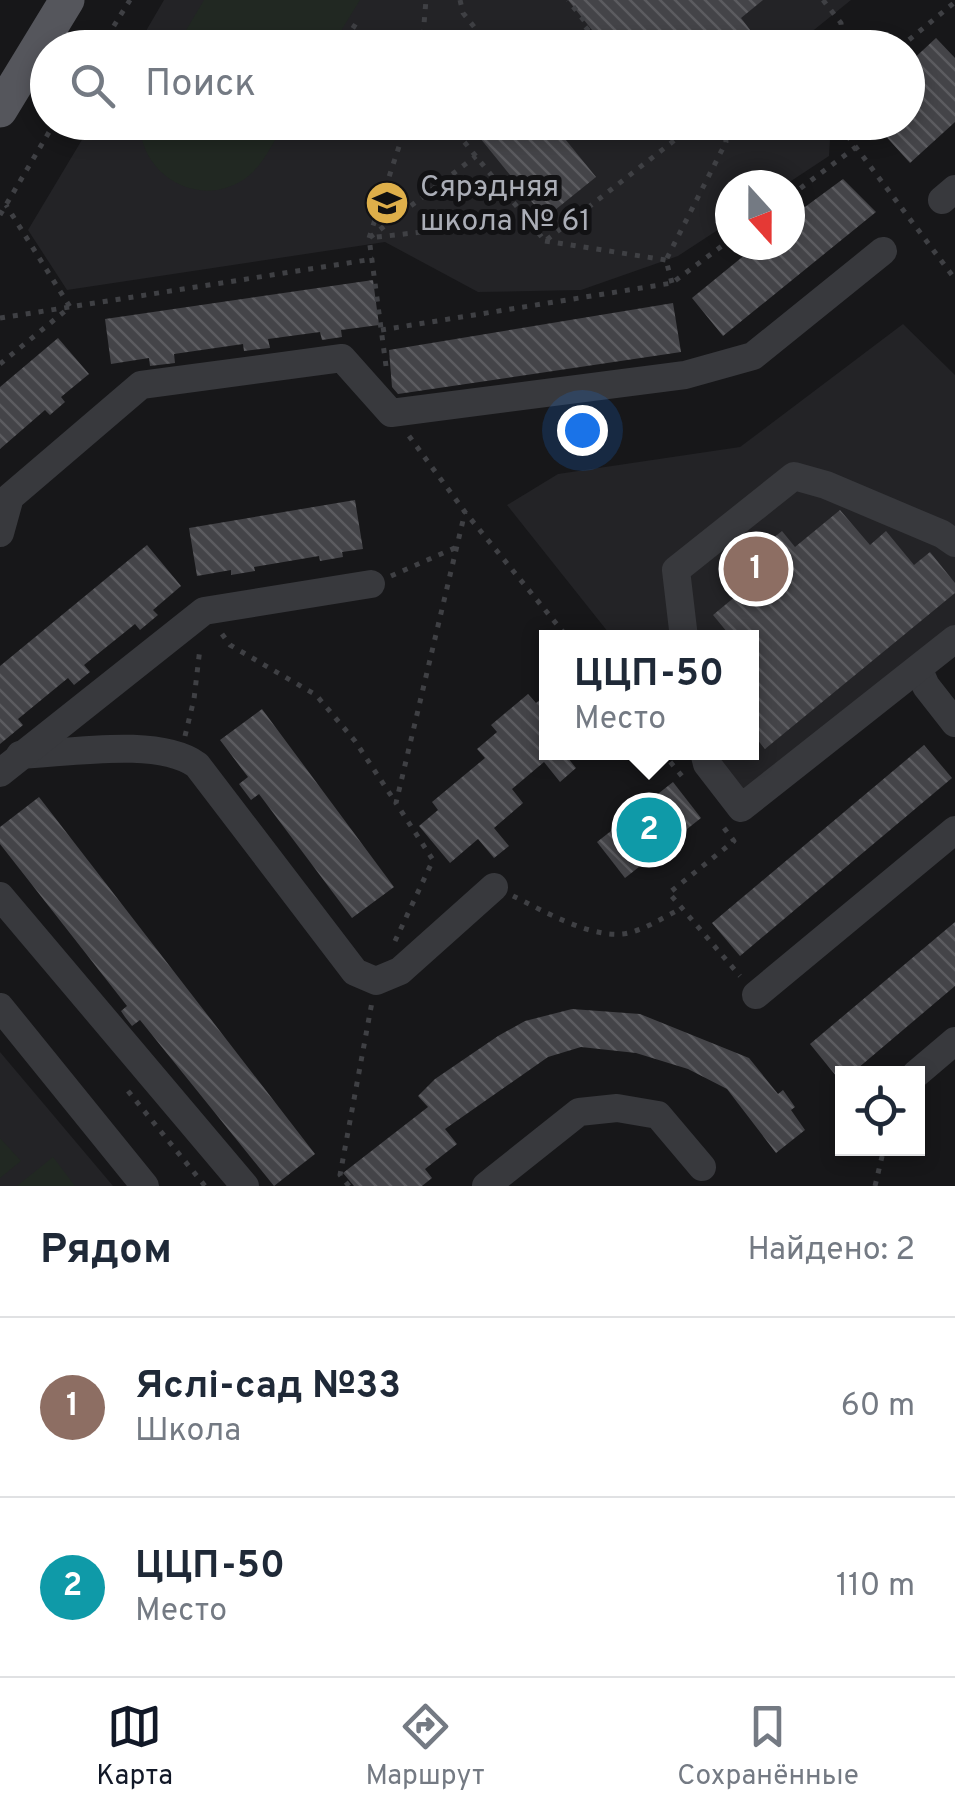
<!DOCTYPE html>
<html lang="ru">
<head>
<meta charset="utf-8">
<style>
  body { margin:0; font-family:Overpass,sans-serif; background:#f6f6f7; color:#1f2937 }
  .controls { position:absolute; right:30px; bottom:30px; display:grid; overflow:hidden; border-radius:0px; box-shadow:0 5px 15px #0003 }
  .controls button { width:90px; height:90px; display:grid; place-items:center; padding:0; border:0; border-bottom:2px solid #e0e1e3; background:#fff; color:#1f2937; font:50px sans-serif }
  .compass { position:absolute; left:715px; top:170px; width:90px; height:90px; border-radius:50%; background:#fff; box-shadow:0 5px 15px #0003; rotate:159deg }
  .you { position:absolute; left:582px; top:430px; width:35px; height:35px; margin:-25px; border:8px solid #fff; border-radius:50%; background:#1a73e8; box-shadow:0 0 0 15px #1a73e833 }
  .badge { display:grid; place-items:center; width:65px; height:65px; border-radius:50%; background:#111827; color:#fff; font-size:32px; font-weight:700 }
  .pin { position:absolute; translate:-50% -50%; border:5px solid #fff; box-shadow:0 2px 10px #0006 }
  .popup { position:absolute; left:539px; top:630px; width:220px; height:130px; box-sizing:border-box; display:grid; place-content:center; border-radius:0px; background:#fff; filter:drop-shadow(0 2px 8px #0005); font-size:32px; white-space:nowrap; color:#747a83 }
  .popup b { font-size:38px; color:#1f2937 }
  .popup::after { content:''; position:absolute; left:50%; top:100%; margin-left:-20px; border:20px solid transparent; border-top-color:#fff }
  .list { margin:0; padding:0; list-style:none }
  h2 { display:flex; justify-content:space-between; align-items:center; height:130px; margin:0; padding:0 40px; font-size:42px }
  h2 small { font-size:32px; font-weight:400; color:#747a83 }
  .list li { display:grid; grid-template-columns:65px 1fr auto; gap:30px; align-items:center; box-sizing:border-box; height:180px; padding:0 40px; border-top:2px solid #e0e1e3 }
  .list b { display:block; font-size:38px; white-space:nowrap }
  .list p { margin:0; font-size:32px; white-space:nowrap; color:#747a83 }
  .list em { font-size:32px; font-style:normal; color:#747a83 }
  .icon { flex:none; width:55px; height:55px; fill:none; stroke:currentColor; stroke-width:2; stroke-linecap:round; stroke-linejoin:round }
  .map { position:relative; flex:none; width:955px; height:1186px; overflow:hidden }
  .search { position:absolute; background:#fff; box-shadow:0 5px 15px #0003; left:30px; right:30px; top:30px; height:110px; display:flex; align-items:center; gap:25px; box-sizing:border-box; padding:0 35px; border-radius:55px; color:#747a83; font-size:38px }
  .sheet { height:490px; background:#fff }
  nav { display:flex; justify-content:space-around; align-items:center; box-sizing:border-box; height:140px; border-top:2px solid #e0e1e3; background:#fff; font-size:28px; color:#747a83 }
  nav a { display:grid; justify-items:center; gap:5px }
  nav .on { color:#111827 }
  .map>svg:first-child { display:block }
</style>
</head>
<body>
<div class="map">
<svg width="955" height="1186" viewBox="0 0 955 1186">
  <defs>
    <pattern id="building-back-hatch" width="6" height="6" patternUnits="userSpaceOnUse" patternTransform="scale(2.5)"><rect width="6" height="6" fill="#444448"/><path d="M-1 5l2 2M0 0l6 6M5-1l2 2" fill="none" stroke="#5c5c60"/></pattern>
  </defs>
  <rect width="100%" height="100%" fill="#171719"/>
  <g fill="#232326">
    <polygon points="164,0 851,0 804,38 811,47 136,48"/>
    <polygon points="92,123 831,123 829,156 785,185 730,185 730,222 678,256 581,290 478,292 385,242 67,290 28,230"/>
    <polygon points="903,324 955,375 955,634 745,804 704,753 752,752 752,638 612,637 507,505 558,474 740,447"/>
    <polygon points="0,1052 113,1186 0,1186"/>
  </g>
  <g fill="#212822">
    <polygon points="204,0 360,0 331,47 176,47"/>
    <path d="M140,123v-1l145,1c-12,19 -22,44 -42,57 -45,29 -103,-5 -103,-57z"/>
    <polygon points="0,1138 21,1161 0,1178"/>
    <polygon points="53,1157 75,1186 17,1186"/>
  </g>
  <g fill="url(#building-back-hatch)">
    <polygon points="568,0 763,0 741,18 757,39 746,48 580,48 596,35"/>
    <polygon points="936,38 955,58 955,122 910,163 873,122 908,122 908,64"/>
    <polygon points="467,122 576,122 561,134 596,177 545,218"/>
    <polygon points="843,179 876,212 723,336 692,298 757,245 790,245 790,218"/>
    <polygon points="373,280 379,325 341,330 342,337 322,340 320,332 268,339 270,348 244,351 243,344 174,354 175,363 150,366 149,358 111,364 105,319"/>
    <polygon points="673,303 681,352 398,394 392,387 389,350"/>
    <polygon points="58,338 89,374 61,397 65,402 50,415 45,410 0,449 0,387"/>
    <polygon points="355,500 363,549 342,552 343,557 320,561 319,556 254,567 255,571 231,575 231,570 197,576 189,528"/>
    <polygon points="840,510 870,545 886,531 914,565 930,552 955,583 955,593 765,749 752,733 752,638 732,638 713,615 760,576 746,560 782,531 795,547"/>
    <polygon points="147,545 181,586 153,610 158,615 140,630 135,624 84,665 90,672 74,685 68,678 18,719 23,725 0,744 0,666"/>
    <polygon points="528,694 536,703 546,695 546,752 563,752 576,768 560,782 544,762 512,789 523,803 494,828 509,846 494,858 478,839 450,863 419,826 438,810 432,802 485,758 477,749 497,732 491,725"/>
    <polygon points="262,709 394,887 352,918 259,794 251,800 239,784 248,777 220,740"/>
    <polygon points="924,745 952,778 740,956 712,923"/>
    <polygon points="673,782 701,818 625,878 597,842"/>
    <polygon points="39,797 315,1154 274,1186 140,1020 132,1026 125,1017 121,1011 127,1006 0,844 0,827"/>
    <polygon points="955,922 955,986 851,1074 842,1074 841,1082 810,1044"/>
    <polygon points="572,1009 640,1014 749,1058 778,1094 783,1090 795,1107 791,1110 805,1130 776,1153 727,1089 688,1069 636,1053 581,1047 548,1057 445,1129 457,1144 425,1169 432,1178 422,1186 354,1186 343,1173 428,1107 418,1096 435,1079 498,1036 525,1021"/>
  </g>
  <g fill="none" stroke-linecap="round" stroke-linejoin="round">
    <g stroke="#3f4044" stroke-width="5" stroke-dasharray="5 8" stroke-linecap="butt">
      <polyline points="460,0 463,13 491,48"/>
      <polyline points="823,0 841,23 843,48"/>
      <polyline points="352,25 388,48"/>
      <polyline points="100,48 130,0"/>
      <polyline points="422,48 426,0"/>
      <polyline points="465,48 480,35"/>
      <polyline points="566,48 589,27 568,0"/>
      <polyline points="899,48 955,2"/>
      <polyline points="407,122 369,238 527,220"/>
      <polyline points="448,122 545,241 698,122"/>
      <polyline points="848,122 849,138 955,279"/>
      <polyline points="790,196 856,147"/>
      <polyline points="0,215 55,122"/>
      <polyline points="545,241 666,260"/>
      <polyline points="672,283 666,260 726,142 724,122"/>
      <polyline points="0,318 373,259"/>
      <polyline points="381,330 672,283 730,240"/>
      <polyline points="0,364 70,307 6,205"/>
      <polyline points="386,366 369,238 476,156"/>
      <polyline points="409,436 465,512 568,638"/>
      <polyline points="391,576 457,547"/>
      <polyline points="222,634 230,645 316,695 355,741 396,803"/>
      <polyline points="185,736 194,699 200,648"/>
      <polyline points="662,752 686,781"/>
      <polyline points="724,828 734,841 669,893 740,976"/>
      <path d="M513,896c31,15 85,47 119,36 17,-5 34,-16 50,-24"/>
      <polyline points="395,941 433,860 396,803 465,512"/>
      <polyline points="128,1091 205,1186"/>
      <polyline points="349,1186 340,1175 372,1002"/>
      <polyline points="875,1186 884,1148"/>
    </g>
    <g stroke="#38393d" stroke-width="28">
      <polyline points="942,200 955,189"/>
      <polyline points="0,533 10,497 141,385 342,358 391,413 685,375 753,356 883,251"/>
      <polyline points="684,638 676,570 794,476 826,485 942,534 955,543"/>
      <polyline points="919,670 926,686 955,723"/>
      <polyline points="704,752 707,764 741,808 955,639"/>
      <path d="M20,755c49,-2 138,-18 177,10l158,207 21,9 24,-10 94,-84"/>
      <polyline points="0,773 204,611 371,584"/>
      <polyline points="0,896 245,1186"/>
      <polyline points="756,995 955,830"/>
      <polyline points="0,1007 145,1186"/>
      <polyline points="916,1074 955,1041"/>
      <polyline points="486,1186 579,1112 617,1108 658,1115 702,1167"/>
    </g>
    <polyline stroke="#55565c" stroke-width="35" points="0,110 67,0"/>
  </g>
  <defs>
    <g id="school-disc" transform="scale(2.25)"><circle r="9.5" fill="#deaf4a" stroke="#121214"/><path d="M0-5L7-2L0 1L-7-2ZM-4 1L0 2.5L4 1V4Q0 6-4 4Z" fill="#111"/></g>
  </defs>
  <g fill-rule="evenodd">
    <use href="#school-disc" x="387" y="203"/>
  </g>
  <g text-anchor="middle" stroke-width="10" stroke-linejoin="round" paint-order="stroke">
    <g font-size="30" fill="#abaeb7" stroke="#121214" text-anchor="start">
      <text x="420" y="196">Сярэдняя<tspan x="420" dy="34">школа № 61</tspan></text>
    </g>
  </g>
</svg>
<div class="controls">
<button><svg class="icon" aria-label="locate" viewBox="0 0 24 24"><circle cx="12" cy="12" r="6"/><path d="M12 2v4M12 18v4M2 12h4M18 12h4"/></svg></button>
</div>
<svg class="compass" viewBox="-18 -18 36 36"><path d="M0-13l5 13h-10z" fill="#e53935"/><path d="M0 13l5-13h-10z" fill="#747a83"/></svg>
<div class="you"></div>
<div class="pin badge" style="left:756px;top:569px;background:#8d6e63">1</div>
<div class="pin badge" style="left:649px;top:830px;background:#0f9aa8">2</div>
<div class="popup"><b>ЦЦП-50</b>Место</div>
<div class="search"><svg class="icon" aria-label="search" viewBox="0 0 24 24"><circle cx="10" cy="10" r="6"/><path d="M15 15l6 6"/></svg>Поиск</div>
</div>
<section class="sheet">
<h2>Рядом<small>Найдено: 2</small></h2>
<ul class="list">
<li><span class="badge" style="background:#8d6e63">1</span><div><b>Яслі-сад №33</b><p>Школа</p></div><em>60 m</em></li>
<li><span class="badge" style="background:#0f9aa8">2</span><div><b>ЦЦП-50</b><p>Место</p></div><em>110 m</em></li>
</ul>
</section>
<nav>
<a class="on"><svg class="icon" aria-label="map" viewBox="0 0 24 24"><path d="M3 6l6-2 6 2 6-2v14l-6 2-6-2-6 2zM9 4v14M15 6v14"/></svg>Карта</a>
<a><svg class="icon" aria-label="directions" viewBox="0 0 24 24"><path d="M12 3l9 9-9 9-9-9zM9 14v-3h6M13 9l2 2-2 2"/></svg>Маршрут</a>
<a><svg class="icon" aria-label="saved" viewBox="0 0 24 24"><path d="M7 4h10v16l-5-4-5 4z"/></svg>Сохранённые</a>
</nav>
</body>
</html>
